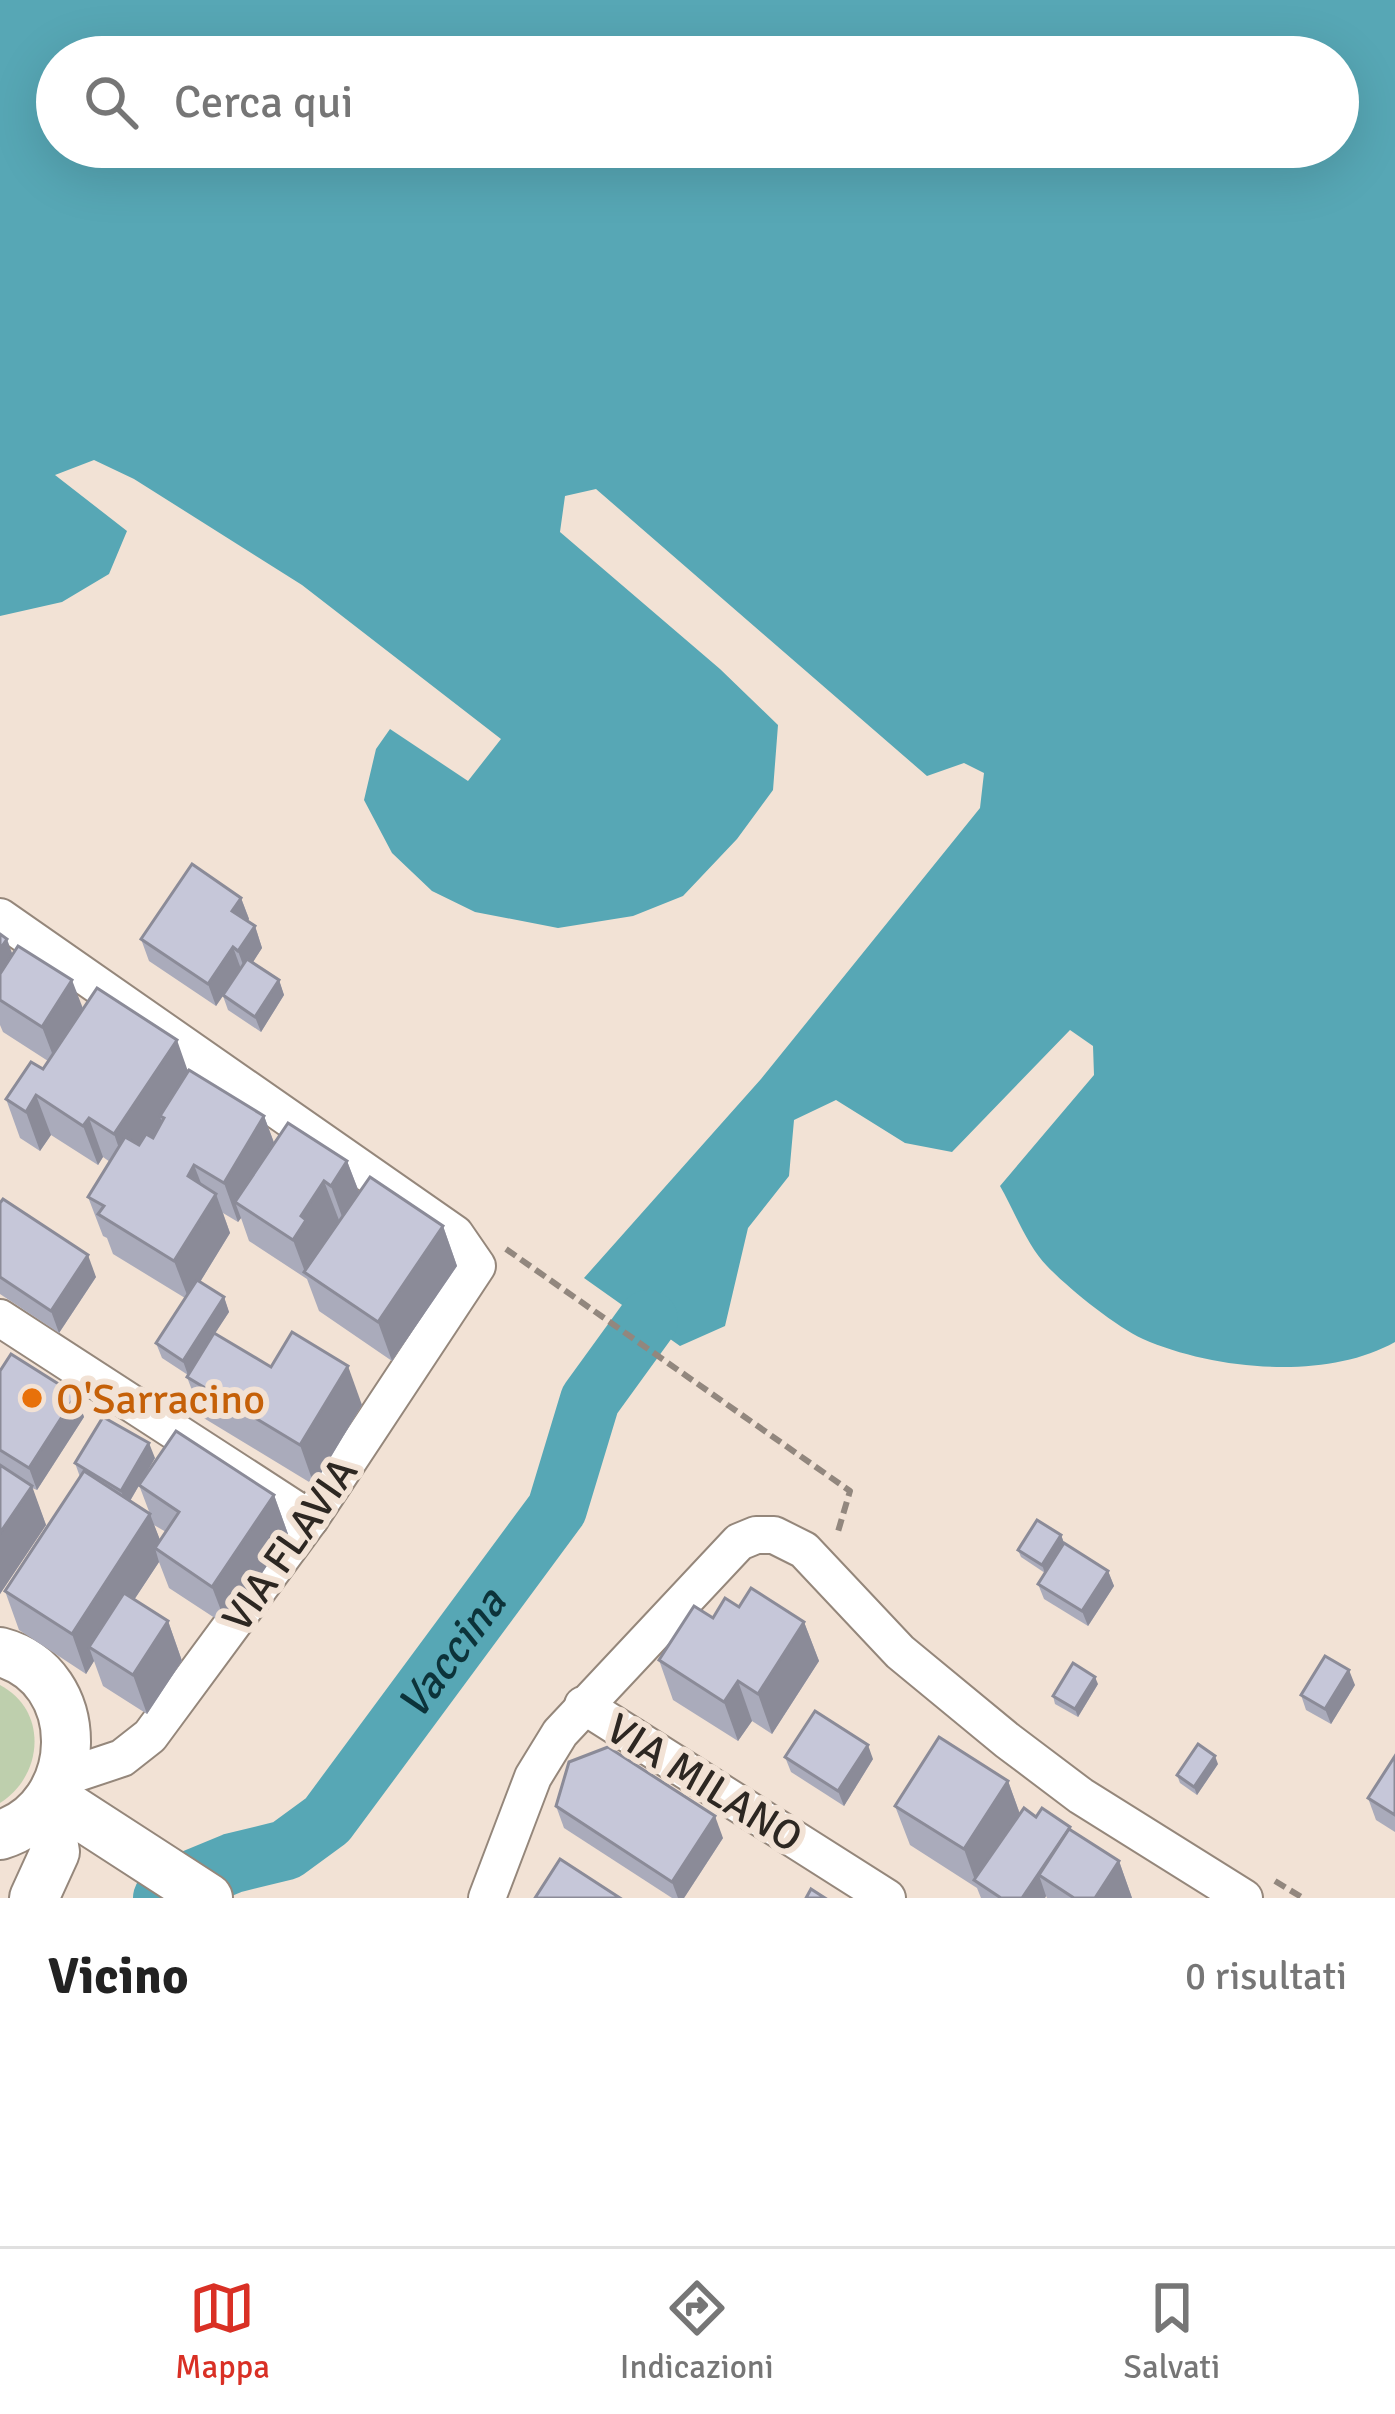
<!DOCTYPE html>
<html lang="it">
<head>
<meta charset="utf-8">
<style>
  body { margin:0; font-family:Signika,sans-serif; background:#f2f2f2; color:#222 }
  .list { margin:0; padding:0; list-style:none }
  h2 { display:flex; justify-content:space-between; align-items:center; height:156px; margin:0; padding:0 48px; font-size:51px }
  h2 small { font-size:39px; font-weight:400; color:#767676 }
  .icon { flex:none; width:66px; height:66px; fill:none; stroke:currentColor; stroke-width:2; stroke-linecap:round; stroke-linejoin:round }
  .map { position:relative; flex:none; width:1395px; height:1898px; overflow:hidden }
  .search { position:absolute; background:#fff; box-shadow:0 12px 48px #0002; left:36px; right:36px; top:36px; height:132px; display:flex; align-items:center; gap:30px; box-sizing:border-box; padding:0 42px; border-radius:66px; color:#767676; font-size:45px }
  .sheet { height:348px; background:#fff }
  nav { display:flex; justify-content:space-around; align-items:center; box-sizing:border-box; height:168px; border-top:3px solid #e0e0e0; background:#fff; font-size:33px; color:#767676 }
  nav a { display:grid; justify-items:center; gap:6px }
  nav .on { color:#d93025 }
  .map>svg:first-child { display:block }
</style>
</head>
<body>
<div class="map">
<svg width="1395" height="1898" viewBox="0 0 1395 1898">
  <rect width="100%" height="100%" fill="#f2e2d5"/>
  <path fill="#becfad" d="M0,1685c49,26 43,91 0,118z"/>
  <path fill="#57a7b5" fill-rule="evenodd" d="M0,0h1395v1342c-69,39 -181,28 -252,-3 -28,-13 -75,-51 -96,-73 -20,-20 -33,-56 -47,-80l94,-111 -1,-29 -23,-16 -118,122 -47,-9 -69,-43 -42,20 -5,56 -41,52 -23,98 -45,20 -96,-68 177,-199 219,-271 4,-35 -20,-10 -37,13 -331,-287 -31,7 -5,36 160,137 58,56 -5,65 -36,49 -54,57 -50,20 -75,12 -83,-16 -43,-21 -40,-38 -28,-53 12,-51 14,-20 78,52 33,-42 -199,-154 -168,-106 -40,-19 -39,15 72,56 -18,43 -47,28 -62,14zM57,57h1281v90h-1281z"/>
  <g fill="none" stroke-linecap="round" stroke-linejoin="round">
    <path stroke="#57a7b5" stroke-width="60" id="s1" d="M163,1898l7,-9 63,-26 53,-13 41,-30 230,-311 33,-109 58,-80"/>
    <g stroke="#95877b" stroke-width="40">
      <g id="street">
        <polyline points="0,917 455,1234 477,1266 310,1519 150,1736 122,1758 62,1778"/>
        <polyline points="0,1318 310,1519"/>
        <polyline points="583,1705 887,1898"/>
        <polyline points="487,1898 533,1777 560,1733 739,1542 756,1535 774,1535 804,1550 900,1652 1008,1741 1081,1796 1244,1898"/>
      </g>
    </g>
    <g stroke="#95877b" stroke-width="52">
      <g id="secondary">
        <path d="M0,1652c90,24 86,157 0,183"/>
        <polyline points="52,1797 208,1898"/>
        <polyline points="34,1898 55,1852 47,1803"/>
      </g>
    </g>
    <g stroke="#92877e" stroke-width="6" stroke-dasharray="12 6" stroke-linecap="butt">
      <polyline points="506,1249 850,1491 837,1535"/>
      <polyline points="1275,1881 1303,1898"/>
    </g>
    <use href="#street" stroke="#fff" stroke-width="36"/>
    <use href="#secondary" stroke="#fff" stroke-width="48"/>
  </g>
  <g fill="#aaabbb" fill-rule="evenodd">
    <polygon points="241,898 249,919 248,921 255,926 262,948 252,963 279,980 284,995 261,1032 228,1010 223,996 216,1006 149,961 141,939"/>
    <polygon points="0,934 12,955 83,1009 264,1116 274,1143 347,1161 359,1192 443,1226 457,1266 392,1361 319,1311 307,1279 249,1241 241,1218 238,1222 223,1213 230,1233 200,1282 224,1297 229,1312 215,1333 271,1367 362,1405 314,1485 202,1417 187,1377 188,1375 162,1358 156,1343 185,1298 113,1254 107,1238 103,1236 88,1197 110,1162 103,1157 98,1165 51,1135 40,1151 20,1138 6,1099 43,1069 48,1061 3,1032 0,1025"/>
    <polygon points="0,1203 96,1277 59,1333 0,1294"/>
    <polygon points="0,1371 76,1395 84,1417 37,1490 32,1488 46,1525 0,1594"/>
    <path d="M155,1458l-25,43 20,13 -11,-29 135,10 14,39 -61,92 -58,-38 -10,-26 -25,38 34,21 14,40 -35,53 -44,-28 -9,-25 -8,13 -67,-44 -14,-39 75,-114 -5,-14zM154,1525l12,7 -6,8z"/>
    <polygon points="1061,1535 1064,1543 1045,1573 1021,1557 1018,1550"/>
    <polygon points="1108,1571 1114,1586 1088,1626 1044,1599 1038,1584"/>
    <polygon points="739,1607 804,1622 819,1661 772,1734 752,1721 738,1741 673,1700 659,1660 713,1618"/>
    <polygon points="1098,1684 1078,1717 1055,1704 1053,1696"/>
    <polygon points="1355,1685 1331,1724 1306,1710 1301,1695"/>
    <polygon points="1395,1756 1395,1832 1376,1820 1368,1798"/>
    <polygon points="785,1757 873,1759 844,1806 791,1772"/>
    <polygon points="1218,1764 1197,1795 1180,1783 1177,1775"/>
    <polygon points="1008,1781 1020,1814 1036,1817 1070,1827 1072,1830 1119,1861 1132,1898 1047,1898 1046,1896 1045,1898 981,1898 977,1888 910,1845 895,1806"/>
    <polygon points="556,1806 723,1838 684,1898 672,1898 564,1828"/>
  </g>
  <g fill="#8b8b98">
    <polygon points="241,898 249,919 240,933 232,911"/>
    <polygon points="255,926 262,948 246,973 238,951"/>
    <polygon points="7,939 21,978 0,1000 0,949"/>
    <polygon points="233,947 241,969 216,1006 208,984"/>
    <polygon points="72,980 87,1019 57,1066 42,1027"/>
    <polygon points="279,980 284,995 261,1032 255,1017"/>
    <polygon points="177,1040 191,1080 160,1116 162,1123 128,1174 114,1134"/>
    <polygon points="36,1095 51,1135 40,1151 26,1112"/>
    <polygon points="264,1116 279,1156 235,1202 241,1218 238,1222 224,1183"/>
    <polygon points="89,1118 103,1157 98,1165 83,1126"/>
    <polygon points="347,1161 362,1200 345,1225 331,1186"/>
    <polygon points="194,1165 209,1204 188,1176"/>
    <polygon points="324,1181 339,1220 305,1272 293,1240 301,1216"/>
    <polygon points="216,1194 230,1233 189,1300 174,1261"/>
    <polygon points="443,1226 457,1266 392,1361 378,1322"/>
    <polygon points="88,1255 96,1277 59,1333 51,1311"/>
    <polygon points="224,1297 229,1312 188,1375 183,1361"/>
    <polygon points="348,1366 362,1405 314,1485 300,1445"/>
    <polygon points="76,1395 84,1417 37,1490 29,1468"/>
    <polygon points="149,1443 155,1458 127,1506 121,1491"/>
    <polygon points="32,1486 46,1525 0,1594 0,1533"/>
    <polygon points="274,1495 288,1534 227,1626 212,1587"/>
    <polygon points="150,1514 165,1553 155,1548 159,1562 99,1653 89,1647 94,1661 86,1674 72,1634"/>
    <polygon points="1061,1535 1064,1543 1045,1573 1042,1565"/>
    <polygon points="1108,1571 1114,1586 1088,1626 1082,1611"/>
    <polygon points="168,1621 182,1661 147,1714 133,1675"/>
    <polygon points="804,1622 819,1661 772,1734 758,1694"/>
    <polygon points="1349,1670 1355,1685 1331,1724 1325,1709"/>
    <polygon points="1095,1677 1098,1684 1078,1717 1075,1709"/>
    <polygon points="738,1681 752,1721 738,1741 724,1702"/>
    <polygon points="868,1745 873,1759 844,1806 838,1791"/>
    <polygon points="1215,1756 1218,1764 1197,1795 1194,1787"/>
    <polygon points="1008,1781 1022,1820 975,1880 964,1849"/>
    <polygon points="715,1816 723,1838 684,1898 678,1898 672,1882"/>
    <polygon points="1070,1827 1078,1849 1039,1875 1046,1896 1045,1898 1022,1898"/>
    <polygon points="1119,1861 1132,1898 1095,1898"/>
  </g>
  <g fill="#c6c7d9" stroke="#8b8b98" stroke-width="3">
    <polygon points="192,864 241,898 232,911 255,926 238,951 233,947 208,984 141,939"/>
    <polygon points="0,934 7,939 0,949"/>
    <polygon points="18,946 72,980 42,1027 0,1000 0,974"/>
    <polygon points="247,959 279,980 255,1017 223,995"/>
    <polygon points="97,988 177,1040 114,1134 89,1118 83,1126 36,1095 26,1112 6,1099 31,1062 43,1069"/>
    <polygon points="189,1070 264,1116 224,1183 194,1165 188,1176 216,1194 174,1261 98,1214 104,1206 88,1197 125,1137 139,1145 146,1134 153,1138 164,1118 160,1116"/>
    <polygon points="288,1123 347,1161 331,1186 324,1181 301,1216 306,1220 293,1240 235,1202"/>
    <polygon points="370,1177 443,1226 378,1322 304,1272"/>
    <polygon points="3,1199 88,1255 51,1311 0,1277 0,1203"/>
    <polygon points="197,1280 224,1297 183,1361 156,1343"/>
    <polygon points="292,1332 348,1366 300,1445 187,1377 214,1333 271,1367"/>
    <polygon points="11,1354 76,1395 29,1468 0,1450 0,1371"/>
    <polygon points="103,1417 149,1443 121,1491 75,1463"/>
    <polygon points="176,1431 274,1495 212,1587 155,1548 179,1512 139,1485"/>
    <polygon points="0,1465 32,1486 0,1533"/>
    <polygon points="84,1471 150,1514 72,1634 5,1591"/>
    <polygon points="1037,1520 1061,1535 1042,1565 1018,1550"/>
    <polygon points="1064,1543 1108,1571 1082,1611 1038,1584"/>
    <polygon points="751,1588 804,1622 758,1694 738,1681 724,1702 659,1660 694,1606 713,1618 725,1598 739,1607"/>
    <polygon points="124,1593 168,1621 133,1675 89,1647"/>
    <polygon points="1325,1656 1349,1670 1325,1709 1301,1695"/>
    <polygon points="1073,1663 1095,1677 1075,1709 1053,1696"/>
    <polygon points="815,1711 868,1745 838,1791 785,1757"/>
    <polygon points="939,1737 1008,1781 964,1849 895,1806"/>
    <polygon points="1198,1744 1215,1756 1194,1787 1177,1775"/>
    <polygon points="608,1747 715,1816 672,1882 556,1806 569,1762"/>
    <polygon points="1395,1756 1395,1815 1368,1798"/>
    <polygon points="1024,1808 1036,1817 1042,1808 1070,1827 1022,1898 1001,1898 974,1880"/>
    <polygon points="1069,1829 1119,1861 1095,1898 1074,1898 1039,1875"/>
    <polygon points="560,1859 620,1898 535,1898"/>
    <polygon points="811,1889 825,1898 806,1898"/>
  </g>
  <circle fill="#e8710a" stroke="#f2e2d5" stroke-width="4.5" cx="32" cy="1398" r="12"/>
  <g text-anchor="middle" stroke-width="12" stroke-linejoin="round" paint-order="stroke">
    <g font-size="42" fill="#c56008" stroke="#f2e2d5" text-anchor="start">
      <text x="56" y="1413">O'Sarracino</text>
    </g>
    <g font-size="42" fill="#2d2722" stroke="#f2e2d5">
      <text transform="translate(289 1544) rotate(-55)" y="15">VIA FLAVIA</text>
      <text transform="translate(705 1782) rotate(32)" y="15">VIA MILANO</text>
    </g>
    <g font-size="45" font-style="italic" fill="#0c333a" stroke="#f2e2d5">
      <text dy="16" stroke="none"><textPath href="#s1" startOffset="393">Vaccina</textPath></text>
    </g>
  </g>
</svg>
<div class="search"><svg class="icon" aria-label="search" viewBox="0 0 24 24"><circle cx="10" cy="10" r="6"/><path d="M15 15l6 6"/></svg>Cerca qui</div>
</div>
<section class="sheet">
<h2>Vicino<small>0 risultati</small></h2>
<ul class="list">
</ul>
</section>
<nav>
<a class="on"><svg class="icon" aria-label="map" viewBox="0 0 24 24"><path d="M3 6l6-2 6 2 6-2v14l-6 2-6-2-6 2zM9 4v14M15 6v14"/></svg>Mappa</a>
<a><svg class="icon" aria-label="directions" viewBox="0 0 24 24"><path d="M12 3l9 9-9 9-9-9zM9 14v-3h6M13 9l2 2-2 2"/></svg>Indicazioni</a>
<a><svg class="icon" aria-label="saved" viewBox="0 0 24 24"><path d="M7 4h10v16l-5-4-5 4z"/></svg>Salvati</a>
</nav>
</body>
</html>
